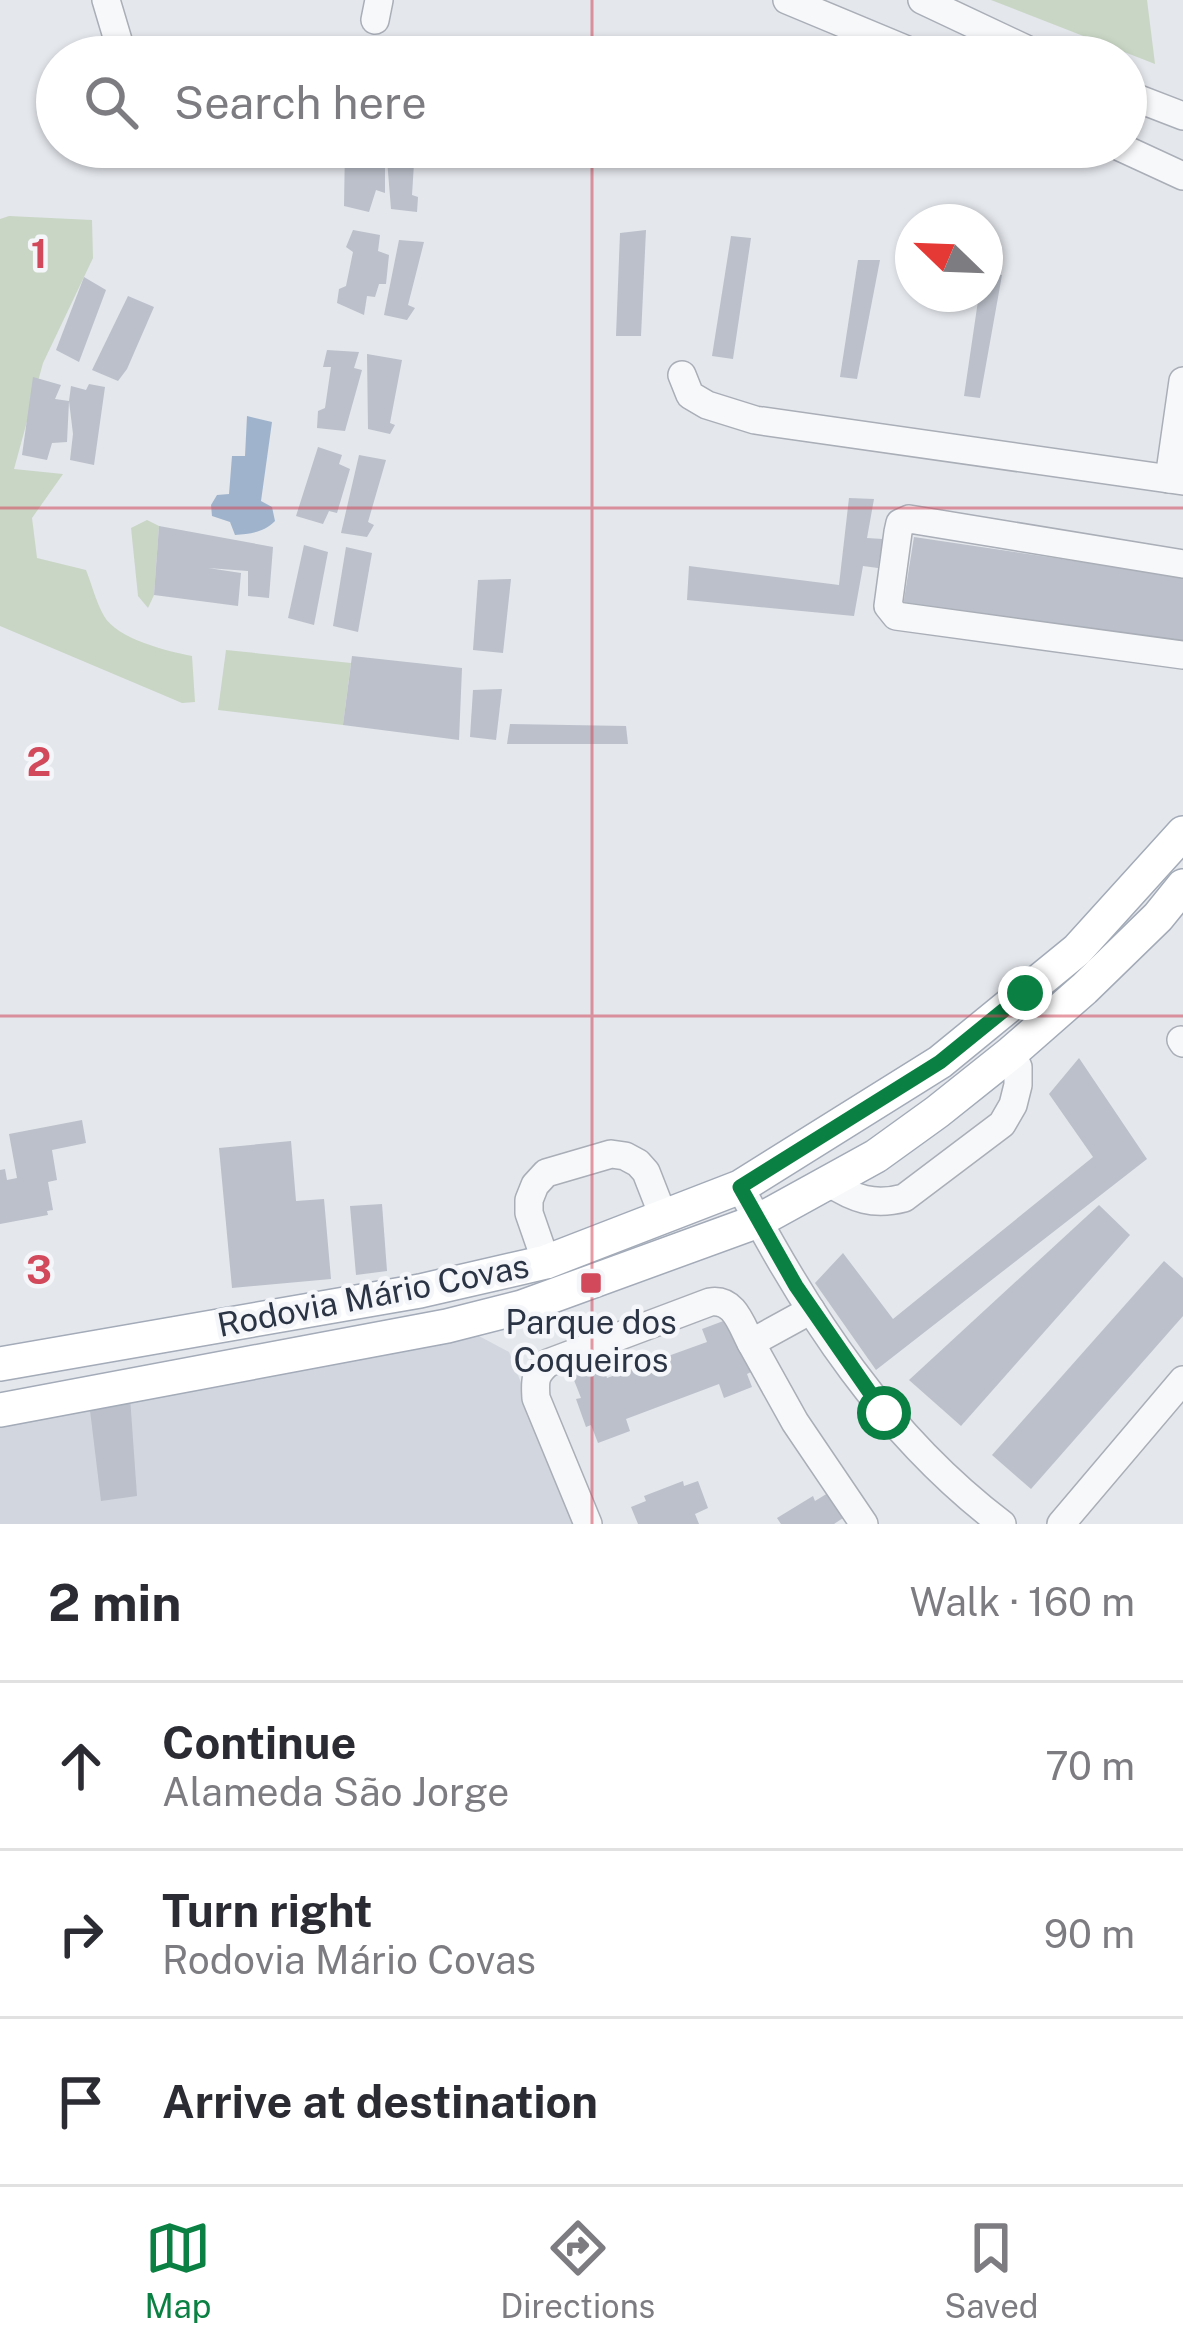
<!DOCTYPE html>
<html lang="en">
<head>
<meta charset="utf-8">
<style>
  body { margin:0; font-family:"Public Sans",sans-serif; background:#f2f2f3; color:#2b2b33 }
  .compass { position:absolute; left:895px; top:204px; width:108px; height:108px; border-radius:50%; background:#fff; box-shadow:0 3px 9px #0004; rotate:293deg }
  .stop { position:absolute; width:36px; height:36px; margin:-27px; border:9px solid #0b8043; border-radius:50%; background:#fff }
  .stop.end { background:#0b8043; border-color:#fff; box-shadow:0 3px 12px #0008 }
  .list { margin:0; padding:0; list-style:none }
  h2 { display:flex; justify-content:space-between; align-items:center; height:156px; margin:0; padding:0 48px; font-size:51px }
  h2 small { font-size:39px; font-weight:400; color:#7c7c81 }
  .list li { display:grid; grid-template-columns:78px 1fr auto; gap:36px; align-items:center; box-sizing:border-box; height:168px; padding:0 48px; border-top:3px solid #e1e1e2 }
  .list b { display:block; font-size:45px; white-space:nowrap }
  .list p { margin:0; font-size:39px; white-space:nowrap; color:#7c7c81 }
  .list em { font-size:39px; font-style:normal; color:#7c7c81 }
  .icon { flex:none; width:66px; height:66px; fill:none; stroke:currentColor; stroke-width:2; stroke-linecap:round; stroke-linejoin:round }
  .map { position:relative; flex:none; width:1183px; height:1524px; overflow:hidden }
  .search { position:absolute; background:#fff; box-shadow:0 3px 9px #0004; left:36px; right:36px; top:36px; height:132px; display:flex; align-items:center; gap:30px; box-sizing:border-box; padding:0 42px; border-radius:66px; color:#7c7c81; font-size:45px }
  .sheet { height:660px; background:#fff }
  nav { display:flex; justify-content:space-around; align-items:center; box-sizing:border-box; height:168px; border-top:3px solid #e1e1e2; background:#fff; font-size:33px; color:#7c7c81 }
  nav a { display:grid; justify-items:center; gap:6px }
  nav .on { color:#0b8043 }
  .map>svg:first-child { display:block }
</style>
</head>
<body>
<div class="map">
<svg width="1183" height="1524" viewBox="0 0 1183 1524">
  <rect width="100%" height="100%" fill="#e4e7ec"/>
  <polygon fill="#d2d6de" points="477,1335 509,1352 576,1524 0,1524 0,1418"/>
  <g fill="#c9d6c5">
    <polygon points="991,0 1147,0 1155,64"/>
    <path d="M9,216l83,4 1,38 -50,105 -29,106 49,5 -31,44 5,40 49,12c6,15 10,32 18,46 13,23 63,35 88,40l3,46 -13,1 -182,-77v-407z"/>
    <polygon points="147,520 159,526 154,595 148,608 138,596 131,528"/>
    <polygon points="226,650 351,663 343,725 218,710"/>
  </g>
  <path fill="#9fb4cc" d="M247,416l25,6 -11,79 11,6 3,14c-11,11 -24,13 -40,14l-5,-13 -18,-6 -1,-11 6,-10 12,-1 3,-38h13z"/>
  <g fill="#bbc0ca">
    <polygon points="383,37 409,38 409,57 383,57"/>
    <polygon points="340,38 360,39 360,57 340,57"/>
    <polygon points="345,147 380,148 376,160 385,163 385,193 376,190 369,212 344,206"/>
    <polygon points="386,147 415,147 412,195 418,197 417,212 391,209"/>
    <polygon points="353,230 380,235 378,251 389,255 386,284 379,284 375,297 367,296 364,315 337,303 339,289 346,286 353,252 346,247"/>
    <polygon points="646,230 641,336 616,336 620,233"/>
    <polygon points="731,236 751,238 733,359 712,356"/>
    <polygon points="399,240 424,242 408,305 415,308 407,320 384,315"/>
    <polygon points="858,260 880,260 857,379 840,377"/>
    <polygon points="985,273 1002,275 980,398 964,396 979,294 985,294"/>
    <polygon points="84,277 106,290 79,362 56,350"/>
    <polygon points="128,296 154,307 127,369 118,381 92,370"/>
    <polygon points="327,350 359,352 354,368 362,370 345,431 317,428 318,411 325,408 331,367 323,367"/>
    <polygon points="367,354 402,360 390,423 395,425 390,434 368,429"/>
    <polygon points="33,377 61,385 55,399 69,401 67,442 52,443 47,460 22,455"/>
    <polygon points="89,384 105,387 94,465 70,460 73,434 69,401 71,386 86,390"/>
    <polygon points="318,447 342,455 339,464 350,469 337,513 329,511 323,524 296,516"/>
    <polygon points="359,455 386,460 368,522 374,525 367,537 341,533"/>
    <polygon points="849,498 874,499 867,538 883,539 878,568 863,566 854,616 687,600 689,566 839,585"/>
    <polygon points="159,526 273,547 269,598 248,596 248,571 208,568 241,573 238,606 154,595"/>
    <polygon points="914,537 1183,577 1183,646 903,606"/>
    <polygon points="304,545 328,552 314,625 288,618"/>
    <polygon points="346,547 372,553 358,632 333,626"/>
    <polygon points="511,579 503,653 473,650 478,580"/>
    <polygon points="352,656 462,668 459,740 343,725"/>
    <polygon points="502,689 496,740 470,737 473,690"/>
    <polygon points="510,724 626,726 628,744 507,744"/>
    <polygon points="1079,1058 1147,1159 876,1370 815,1283 843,1253 893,1319 1093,1157 1049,1094"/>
    <polygon points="82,1120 86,1143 52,1150 57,1180 48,1182 53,1210 47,1211 48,1215 0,1224 0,1170 5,1169 7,1180 17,1178 9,1134"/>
    <polygon points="291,1141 296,1201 324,1199 331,1279 232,1288 219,1148"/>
    <polygon points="382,1204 387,1271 356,1275 350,1206"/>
    <polygon points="1099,1205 1130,1235 961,1426 909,1380"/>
    <polygon points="1164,1261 1183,1278 1183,1316 1031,1489 992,1455"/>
    <polygon points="726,1320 732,1335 737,1333 751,1372 747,1374 752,1387 724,1398 719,1384 626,1419 630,1431 598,1443 591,1425 586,1427 576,1399 581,1398 572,1375 602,1364 607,1378 707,1342 702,1329"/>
    <polygon points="130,1397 137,1496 101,1501 89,1402"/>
    <polygon points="683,1481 684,1486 698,1481 708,1508 695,1514 699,1524 638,1524 631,1507 646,1501 644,1496"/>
    <polygon points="828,1493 843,1518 834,1524 781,1524 777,1518 813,1496 815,1501"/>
  </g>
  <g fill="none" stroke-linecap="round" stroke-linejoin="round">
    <g stroke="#a9aeb7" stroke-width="30">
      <g id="minor">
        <polyline points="106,0 123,57"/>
        <polyline points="787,0 924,57"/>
        <polyline points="922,0 1043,57"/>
        <polyline points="375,20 379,0"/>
        <polyline points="1126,94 1183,116"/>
        <polyline points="1120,147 1183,176"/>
        <polyline points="682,375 690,395 707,405 755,420 1183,481"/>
        <polyline points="1169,479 1183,381"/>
        <polyline points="1183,564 909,519 900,523 898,532 888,606 896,616 1183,655"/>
        <polyline points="1181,1040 1183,1043"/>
        <path d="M828,1182c26,17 46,24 76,16l98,-74 11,-19 5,-20v-18l-7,-14"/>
        <path d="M740,1187c67,128 146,249 262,337"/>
        <polyline points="546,1262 529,1213 529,1200 535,1185 546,1173 611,1154 625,1156 638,1163 646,1172 664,1218"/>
        <polyline points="811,1310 751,1343 795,1422 864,1524"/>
        <path d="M588,1524l-52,-126c-1,-17 -2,-23 12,-35l162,-61c24,-4 31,22 41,41"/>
        <polyline points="1061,1524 1183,1380"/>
      </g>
    </g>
    <g stroke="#a3abb8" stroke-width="36">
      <g id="major">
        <polyline points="0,1364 420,1291 546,1262 740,1187 940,1062 1077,950 1183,833"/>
        <polyline points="0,1410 447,1326 522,1307 758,1221 876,1156 937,1112 1011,1053 1084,989 1158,917 1183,886"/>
      </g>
    </g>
    <use href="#minor" stroke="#f7f8fa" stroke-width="27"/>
    <use href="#major" stroke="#fff" stroke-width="33"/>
  </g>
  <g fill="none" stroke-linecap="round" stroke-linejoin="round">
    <polyline stroke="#0b8043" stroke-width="15" points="884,1413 796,1286 740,1187 940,1062 1025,993"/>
  </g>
  <path fill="none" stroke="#d1495b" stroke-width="3" stroke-opacity="0.55" d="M592,0v57M592,147v1377M0,508h1183M0,1016h1183"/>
  <rect fill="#d1495b" stroke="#f4f6f9" stroke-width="4.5" x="579" y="1271" width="24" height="24" rx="6"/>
  <g text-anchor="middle" stroke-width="9" stroke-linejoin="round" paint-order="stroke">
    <g font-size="33" fill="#2b3445" stroke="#f4f6f9">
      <text transform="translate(373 1295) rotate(-11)" y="12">Rodovia Mário Covas</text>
    </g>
    <g font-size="33" fill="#2b3445" stroke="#f4f6f9">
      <text x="591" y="1334">Parque dos<tspan x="591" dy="38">Coqueiros</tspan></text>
    </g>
  </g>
  <g font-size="39" text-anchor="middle" font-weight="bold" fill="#d1495b" stroke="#f4f6f9" stroke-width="9" stroke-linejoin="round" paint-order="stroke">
    <text x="39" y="268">1</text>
    <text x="39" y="776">2</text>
    <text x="39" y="1284">3</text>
  </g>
</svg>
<svg class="compass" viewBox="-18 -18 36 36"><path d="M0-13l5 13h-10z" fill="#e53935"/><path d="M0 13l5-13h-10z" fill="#7c7c81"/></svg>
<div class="stop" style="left:884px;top:1413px"></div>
<div class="stop end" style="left:1025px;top:993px"></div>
<div class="search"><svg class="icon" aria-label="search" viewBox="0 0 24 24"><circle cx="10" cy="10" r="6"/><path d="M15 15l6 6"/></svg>Search here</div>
</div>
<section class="sheet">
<h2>2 min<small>Walk · 160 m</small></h2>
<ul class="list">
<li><svg class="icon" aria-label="ahead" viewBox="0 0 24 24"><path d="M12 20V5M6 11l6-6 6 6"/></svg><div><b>Continue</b><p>Alameda São Jorge</p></div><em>70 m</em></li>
<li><svg class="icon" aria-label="right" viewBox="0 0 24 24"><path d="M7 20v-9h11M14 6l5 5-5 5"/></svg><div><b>Turn right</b><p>Rodovia Mário Covas</p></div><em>90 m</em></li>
<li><svg class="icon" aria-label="arrive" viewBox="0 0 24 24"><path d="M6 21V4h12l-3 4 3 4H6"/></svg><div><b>Arrive at destination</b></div></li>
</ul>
</section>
<nav>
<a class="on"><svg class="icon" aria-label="map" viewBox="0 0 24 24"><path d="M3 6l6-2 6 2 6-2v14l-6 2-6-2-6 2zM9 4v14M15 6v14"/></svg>Map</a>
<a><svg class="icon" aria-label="directions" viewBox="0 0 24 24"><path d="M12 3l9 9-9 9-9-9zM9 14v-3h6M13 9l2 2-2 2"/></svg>Directions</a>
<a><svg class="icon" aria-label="saved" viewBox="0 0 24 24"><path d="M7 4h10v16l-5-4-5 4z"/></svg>Saved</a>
</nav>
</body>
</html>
